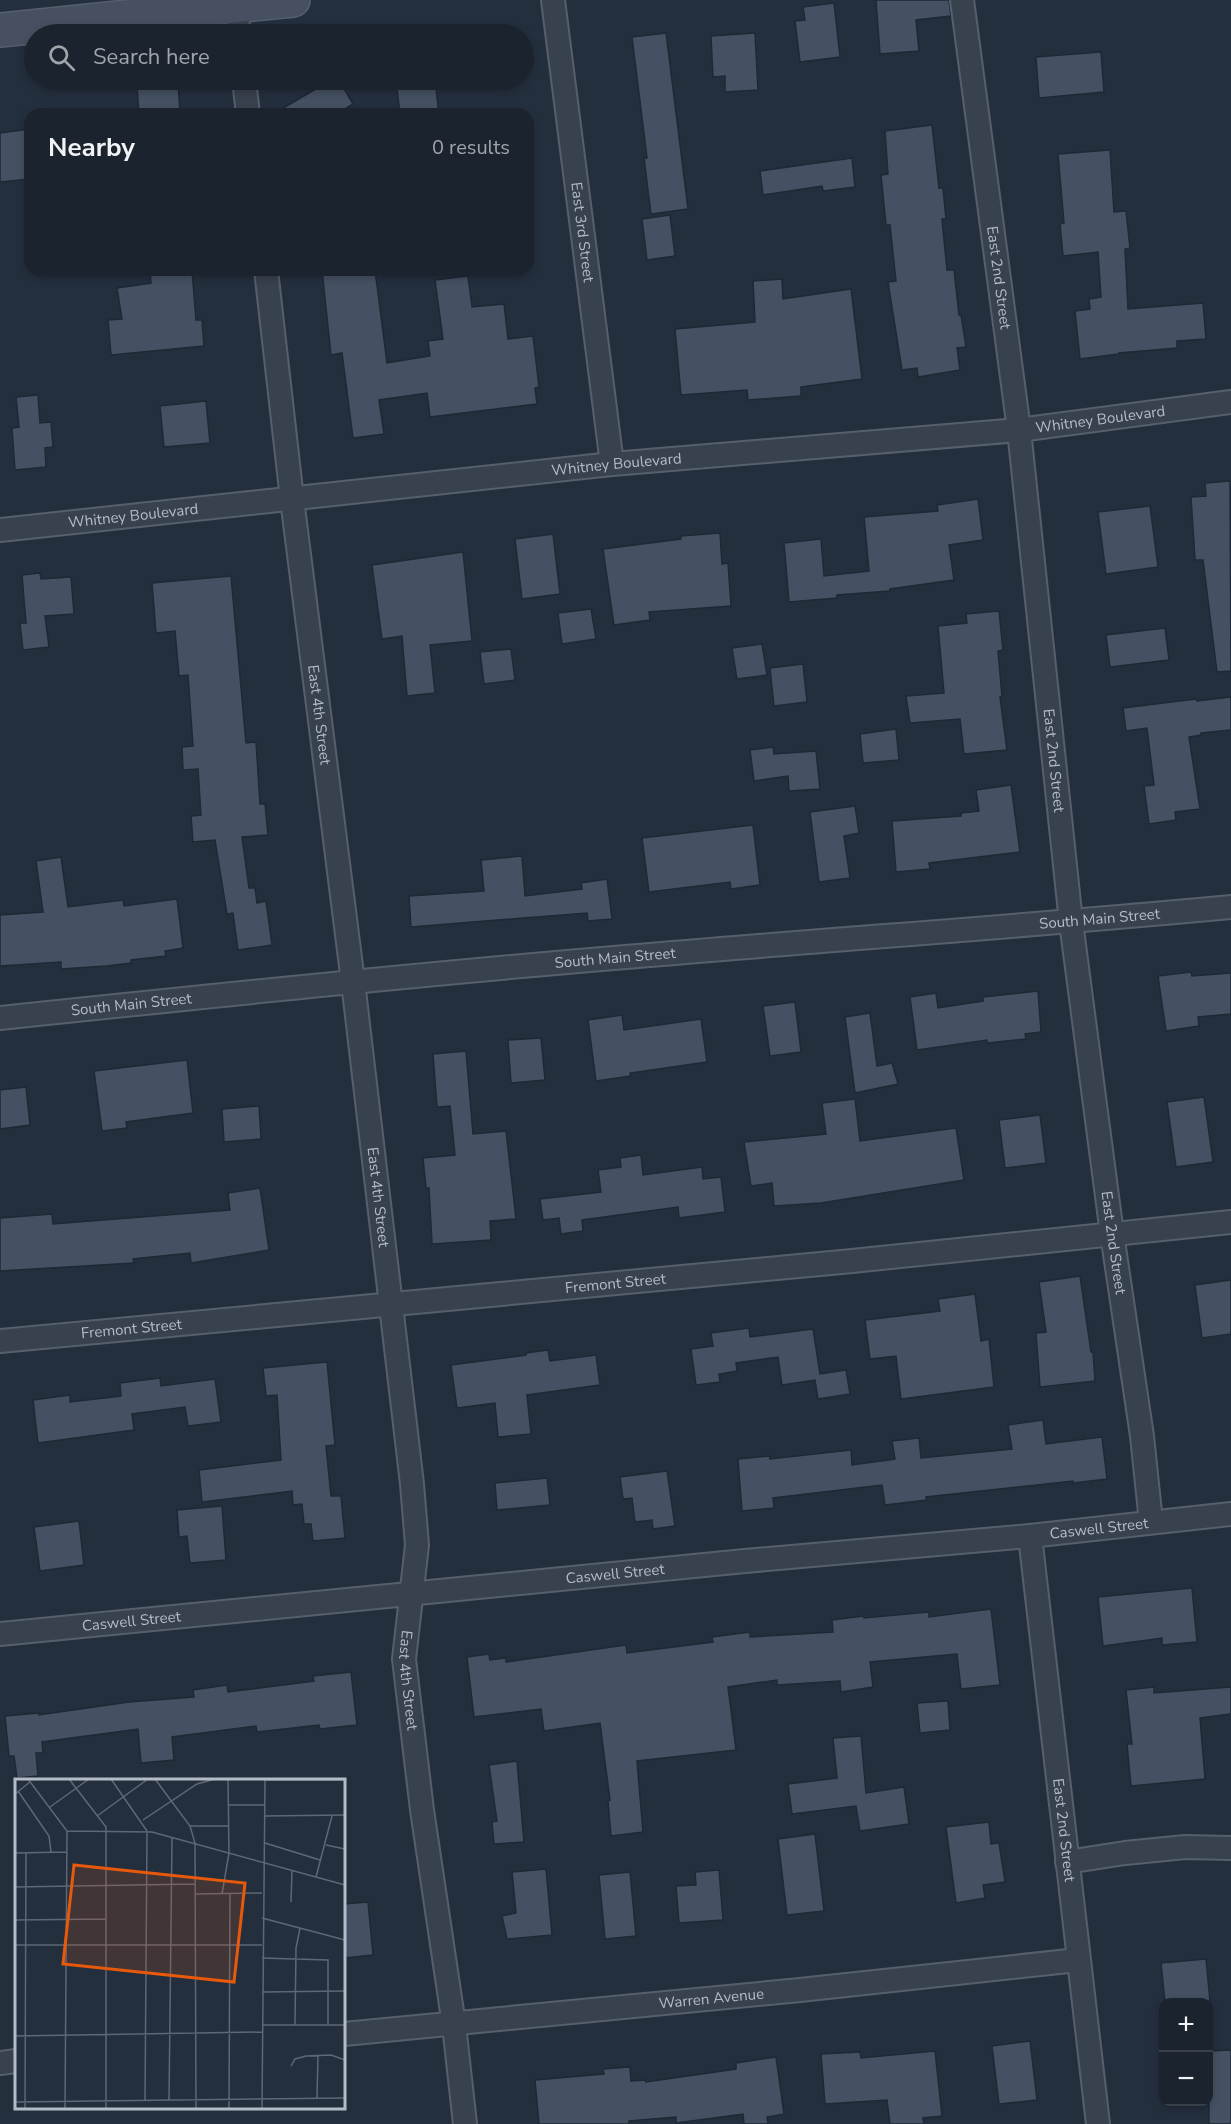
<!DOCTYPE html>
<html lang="en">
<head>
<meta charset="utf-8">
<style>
  body { margin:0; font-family:"Nunito Sans",sans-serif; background:#242b36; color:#f1f3f6 }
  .controls { position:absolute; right:18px; bottom:18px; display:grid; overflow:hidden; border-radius:12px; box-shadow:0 3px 9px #0003 }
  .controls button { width:54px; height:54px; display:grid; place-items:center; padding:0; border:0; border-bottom:2px solid #39404a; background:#1b232e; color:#f1f3f6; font:30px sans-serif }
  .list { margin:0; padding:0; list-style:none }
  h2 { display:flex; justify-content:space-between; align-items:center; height:78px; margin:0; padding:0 24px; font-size:26px }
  h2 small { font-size:20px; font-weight:400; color:#a0a4aa }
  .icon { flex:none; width:33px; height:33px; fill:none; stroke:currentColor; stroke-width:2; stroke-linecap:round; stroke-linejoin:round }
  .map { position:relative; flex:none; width:1231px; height:2124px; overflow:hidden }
  .search { position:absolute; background:#1b232e; box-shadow:0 3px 9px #0003; left:24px; top:24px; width:510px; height:66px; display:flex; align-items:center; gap:15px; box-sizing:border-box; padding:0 21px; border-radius:33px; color:#a0a4aa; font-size:22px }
  .panel { position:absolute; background:#1b232e; box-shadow:0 3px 9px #0003; left:24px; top:108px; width:510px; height:168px; border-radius:18px }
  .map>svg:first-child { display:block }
</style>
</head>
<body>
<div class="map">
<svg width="1231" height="2124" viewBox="0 0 1231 2124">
  <rect width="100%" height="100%" fill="#242f3e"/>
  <g fill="#455162" stroke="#1f2835" stroke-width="1.5">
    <polygon points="876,0 949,0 951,16 916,20 919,51 880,54"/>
    <polygon points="834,3 840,57 800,62 795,21 805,20 803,7"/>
    <polygon points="666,33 688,209 651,214 644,158 647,158 632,37"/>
    <polygon points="755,33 758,90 725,92 725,76 713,77 711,36"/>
    <polygon points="1101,52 1104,92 1039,98 1036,57"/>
    <polygon points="331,80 339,80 353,104 337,114 273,114"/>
    <polygon points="396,80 435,80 439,114 400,114"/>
    <polygon points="178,83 180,114 139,114 137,87"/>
    <polygon points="932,125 939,188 943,188 946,219 942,219 947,270 954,270 959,315 961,315 966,347 957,348 960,370 918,377 917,368 902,370 888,282 896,281 890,225 886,225 881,175 888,174 885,131"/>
    <polygon points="30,129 30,179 0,182 0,133"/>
    <polygon points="1110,150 1114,212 1126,211 1130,248 1125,249 1128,309 1203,303 1206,339 1177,341 1177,348 1119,353 1119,354 1080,359 1075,311 1090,309 1089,299 1101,297 1098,252 1063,256 1060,224 1064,223 1058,154"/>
    <polygon points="852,158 855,187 823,191 822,186 763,195 760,171"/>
    <polygon points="670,215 675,256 647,260 642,219"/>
    <polygon points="150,270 192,270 196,320 202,320 204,346 111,355 108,320 122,319 117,288 151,283"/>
    <polygon points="322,270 375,270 387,363 430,356 428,341 443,339 435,280 468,276 472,307 504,304 508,339 533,336 539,387 535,388 537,404 430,417 427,393 379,400 384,434 353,438 342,353 331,355"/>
    <polygon points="782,279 783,299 851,289 862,379 801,387 801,396 748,400 747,390 681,395 675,329 755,322 753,281"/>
    <polygon points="38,395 40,423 51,422 53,447 45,448 46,467 15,470 12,428 19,427 16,397"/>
    <polygon points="206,401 210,443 164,447 160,406"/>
    <polygon points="1230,481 1231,671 1217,672 1203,560 1195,560 1191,497 1206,496 1205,483"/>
    <polygon points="978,499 983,540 949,545 954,580 890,589 890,591 837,595 837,598 789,602 784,543 821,539 824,576 869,571 864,517 938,511 937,505"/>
    <polygon points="1150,506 1158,567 1106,574 1098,512"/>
    <polygon points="720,533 722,564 728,563 731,606 649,612 650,620 614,625 603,549 681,539 681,536"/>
    <polygon points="553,534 560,594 522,599 515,539"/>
    <polygon points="463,552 472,641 430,645 435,693 407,696 402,636 382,639 372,565"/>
    <polygon points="40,573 41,579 71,577 74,614 45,616 49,647 23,650 20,623 26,623 22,575"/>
    <polygon points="231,576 246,743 256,742 260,804 265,804 268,835 242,837 249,888 255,888 257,903 266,901 272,945 238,950 233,913 227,914 215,840 193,842 191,816 201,815 198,769 183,770 182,747 193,746 188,675 179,676 175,631 156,633 152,583"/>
    <polygon points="591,609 596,639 562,644 558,613"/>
    <polygon points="999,611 1003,650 998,651 1002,696 1000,697 1007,750 964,754 960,719 910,723 906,696 944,693 938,626 967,623 966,614"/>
    <polygon points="1165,628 1169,660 1110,667 1106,635"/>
    <polygon points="762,644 767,675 737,679 732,648"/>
    <polygon points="511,649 515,680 484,684 480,652"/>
    <polygon points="803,664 807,702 774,706 770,668"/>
    <polygon points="1231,697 1231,730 1201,733 1201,735 1189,737 1200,809 1175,812 1176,820 1149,824 1144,786 1154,785 1147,728 1126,731 1123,708 1196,699 1197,701"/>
    <polygon points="896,729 899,760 863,763 860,734"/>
    <polygon points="773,747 774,754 816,751 820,789 789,791 788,776 754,781 750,750"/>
    <polygon points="1011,785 1020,852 929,863 930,869 896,872 892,821 961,816 961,813 979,811 976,790"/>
    <polygon points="855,806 859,833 844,836 850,878 819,882 810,812"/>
    <polygon points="753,825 760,885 731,889 730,882 649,892 642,838"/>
    <polygon points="522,856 525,896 582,889 581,883 607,879 612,919 588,921 587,913 411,927 409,896 484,891 481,860"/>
    <polygon points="61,857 68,907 123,900 124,906 177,899 183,948 165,951 166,956 131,960 131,963 106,966 61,969 61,962 0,966 0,915 43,912 36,861"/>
    <polygon points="1191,972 1192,976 1231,973 1231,1014 1198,1017 1199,1026 1166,1031 1158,976"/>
    <polygon points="1038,991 1041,1032 1025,1034 1026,1039 987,1043 987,1040 917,1050 910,997 936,993 938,1008 983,1001 983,997"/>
    <polygon points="795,1002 801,1052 770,1056 763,1006"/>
    <polygon points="870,1013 877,1066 892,1063 898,1084 855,1093 845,1017"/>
    <polygon points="622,1015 624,1030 701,1019 707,1062 630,1073 631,1076 596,1081 588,1020"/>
    <polygon points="541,1038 545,1080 511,1083 508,1040"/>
    <polygon points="466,1051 473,1134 506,1131 516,1219 490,1221 491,1240 432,1244 429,1188 426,1188 423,1158 455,1155 450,1106 437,1107 433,1054"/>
    <polygon points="187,1060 193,1113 126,1122 127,1128 102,1131 94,1071"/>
    <polygon points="26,1087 30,1125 0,1129 0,1090"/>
    <polygon points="1204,1097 1213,1162 1176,1167 1167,1102"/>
    <polygon points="855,1099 860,1141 956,1128 964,1180 821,1203 774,1206 772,1183 751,1186 744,1142 826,1134 822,1103"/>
    <polygon points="259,1106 261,1139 224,1142 222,1109"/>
    <polygon points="1040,1115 1046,1163 1005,1168 999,1120"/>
    <polygon points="641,1155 643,1175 702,1167 703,1179 721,1177 725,1212 679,1218 678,1207 582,1220 583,1231 561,1234 559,1218 543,1220 540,1199 601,1192 598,1170 621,1167 620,1158"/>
    <polygon points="260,1188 269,1250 191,1263 190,1253 133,1259 134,1263 0,1271 0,1218 52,1214 53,1224 230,1210 228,1193"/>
    <polygon points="1080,1276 1091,1352 1093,1352 1095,1381 1040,1387 1036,1333 1046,1332 1039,1282"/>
    <polygon points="1231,1280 1231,1334 1202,1338 1195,1285"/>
    <polygon points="975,1294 981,1341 989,1339 994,1387 901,1399 896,1356 870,1359 865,1320 940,1311 938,1299"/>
    <polygon points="749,1328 750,1337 813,1329 820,1374 846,1370 850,1394 818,1399 815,1380 782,1385 778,1357 736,1363 737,1371 719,1374 720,1382 696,1385 691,1349 713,1346 711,1333"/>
    <polygon points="548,1350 550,1361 596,1355 600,1385 527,1395 531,1434 498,1437 495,1403 457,1408 451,1365 526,1355 526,1353"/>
    <polygon points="327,1362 335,1445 326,1446 331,1496 341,1496 345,1538 313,1541 311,1524 304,1524 302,1504 293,1505 292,1491 202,1502 199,1470 281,1460 277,1395 266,1396 263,1368"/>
    <polygon points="160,1378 161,1386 215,1379 221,1422 188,1426 185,1407 132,1414 134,1430 38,1443 33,1400 70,1395 70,1402 121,1396 120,1383"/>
    <polygon points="1043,1420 1046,1444 1102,1437 1107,1479 1073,1483 1073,1481 926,1497 927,1500 885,1505 882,1485 773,1498 774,1508 742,1511 738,1459 770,1456 770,1459 851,1450 852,1465 895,1459 892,1441 919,1438 921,1458 1012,1449 1008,1425"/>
    <polygon points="667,1471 675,1526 653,1529 652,1520 635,1522 632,1498 623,1499 620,1477"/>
    <polygon points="547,1478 550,1505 497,1510 495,1483"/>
    <polygon points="222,1506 226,1560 190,1563 187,1536 179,1537 177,1510"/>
    <polygon points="79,1521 84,1565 40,1571 34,1527"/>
    <polygon points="1192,1588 1197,1642 1162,1645 1162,1638 1103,1646 1098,1597"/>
    <polygon points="991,1609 1000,1685 961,1689 957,1654 870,1662 873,1687 841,1692 840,1681 777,1685 777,1680 728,1687 736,1750 637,1761 643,1832 611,1836 608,1801 610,1800 600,1723 544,1731 541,1709 474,1717 467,1657 489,1654 490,1660 506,1658 506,1662 626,1645 627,1653 713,1642 712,1637 750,1632 750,1637 833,1632 832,1620 864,1616 864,1618 929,1612 929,1617"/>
    <polygon points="351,1672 357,1725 320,1729 319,1725 257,1732 256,1726 172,1737 174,1760 141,1763 138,1729 42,1742 43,1753 36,1753 38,1776 17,1778 14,1756 9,1756 5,1716 39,1713 39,1715 129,1702 194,1697 193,1690 227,1685 228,1692 314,1681 313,1676"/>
    <polygon points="1154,1687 1154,1693 1231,1687 1231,1714 1200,1718 1205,1779 1131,1786 1127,1744 1132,1744 1126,1690"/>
    <polygon points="948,1701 950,1730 920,1733 917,1703"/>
    <polygon points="861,1736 866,1793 904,1787 909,1824 860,1831 856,1806 792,1814 788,1784 837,1778 833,1738"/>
    <polygon points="517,1761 524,1842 494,1844 492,1822 497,1821 489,1765"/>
    <polygon points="989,1822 991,1844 999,1843 1005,1882 983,1885 985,1898 956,1903 946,1827"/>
    <polygon points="815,1834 824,1911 787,1915 778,1839"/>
    <polygon points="546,1869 552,1935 507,1939 502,1916 516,1913 512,1872"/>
    <polygon points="719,1870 723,1920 679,1923 676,1886 696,1885 695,1872"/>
    <polygon points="630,1872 636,1936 605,1939 599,1875"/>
    <polygon points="368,1902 373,1955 344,1958 344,1904"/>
    <polygon points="1206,1959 1210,2001 1165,2002 1161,1963"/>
    <polygon points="1030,2041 1037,2100 999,2104 992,2046"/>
    <polygon points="1231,2050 1231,2124 1209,2124 1209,2051"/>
    <polygon points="935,2051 942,2116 923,2118 924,2124 890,2124 887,2100 825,2104 821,2054 860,2052 861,2058"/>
    <polygon points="776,2057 784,2114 767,2117 768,2124 744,2124 743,2114 676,2123 676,2117 629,2121 629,2124 539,2124 535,2080 604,2074 603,2069 630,2067 631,2081 645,2080 646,2082 736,2069 736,2063"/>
  </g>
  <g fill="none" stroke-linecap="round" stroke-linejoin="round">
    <g stroke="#565f6c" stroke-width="26">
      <g id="minor">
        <polyline points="235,0 239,34"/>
        <path id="s1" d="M553,0l59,464"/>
        <path id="s2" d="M962,0l57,430 52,492 41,312 30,202 9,86"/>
        <polyline points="244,80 248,114"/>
        <path id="s3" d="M266,270l26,229 61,483 59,502 5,61 -13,114 18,151 32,215 11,99"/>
        <path id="s4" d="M0,530l612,-66 407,-34 212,-28"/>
        <path id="s5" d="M0,1018c220,-23 441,-46 662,-64 189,-16 379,-29 569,-47"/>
        <path id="s6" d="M0,1341l852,-80 379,-39"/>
        <path id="s7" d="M1030,1536l68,588"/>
        <path id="s8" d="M0,1634l745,-73 285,-25 201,-22"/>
        <polyline points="1067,1862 1125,1853 1185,1847 1231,1848"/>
        <path id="s9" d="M344,2034l456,-44 278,-30"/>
        <polyline points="0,2063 16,2061"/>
      </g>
    </g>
    <g stroke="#565f6c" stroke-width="36">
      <polyline id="secondary" points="0,30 293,0"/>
    </g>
    <use href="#minor" stroke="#38414e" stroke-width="22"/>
    <use href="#secondary" stroke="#465061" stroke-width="33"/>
  </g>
  <g text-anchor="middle" stroke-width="6" stroke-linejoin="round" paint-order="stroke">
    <g font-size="15" fill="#b4bcc9" stroke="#1d2633">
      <text dy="5" stroke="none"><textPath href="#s1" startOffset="234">East 3rd Street</textPath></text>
      <text dy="5" stroke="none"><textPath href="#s2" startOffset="280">East 2nd Street</textPath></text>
      <text dy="5" stroke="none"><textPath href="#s4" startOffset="1106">Whitney Boulevard</textPath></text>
      <text dy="5" stroke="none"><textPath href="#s4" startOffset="620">Whitney Boulevard</textPath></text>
      <text dy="5" stroke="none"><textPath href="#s4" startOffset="134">Whitney Boulevard</textPath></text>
      <text dy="5" stroke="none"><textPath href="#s3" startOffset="448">East 4th Street</textPath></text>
      <text dy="5" stroke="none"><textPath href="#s2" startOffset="766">East 2nd Street</textPath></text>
      <text dy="5" stroke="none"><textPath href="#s5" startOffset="1104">South Main Street</textPath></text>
      <text dy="5" stroke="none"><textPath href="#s5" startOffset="618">South Main Street</textPath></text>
      <text dy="5" stroke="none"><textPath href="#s5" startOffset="132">South Main Street</textPath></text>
      <text dy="5" stroke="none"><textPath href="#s3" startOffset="934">East 4th Street</textPath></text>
      <text dy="5" stroke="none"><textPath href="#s2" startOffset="1252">East 2nd Street</textPath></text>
      <text dy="5" stroke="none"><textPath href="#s6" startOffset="618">Fremont Street</textPath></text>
      <text dy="5" stroke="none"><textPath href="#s6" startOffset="132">Fremont Street</textPath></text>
      <text dy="5" stroke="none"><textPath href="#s8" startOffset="1104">Caswell Street</textPath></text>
      <text dy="5" stroke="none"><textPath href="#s8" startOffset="618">Caswell Street</textPath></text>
      <text dy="5" stroke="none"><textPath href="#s8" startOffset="132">Caswell Street</textPath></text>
      <text dy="5" stroke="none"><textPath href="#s3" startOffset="1420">East 4th Street</textPath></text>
      <text dy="5" stroke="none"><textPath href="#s7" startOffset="296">East 2nd Street</textPath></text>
      <text dy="5" stroke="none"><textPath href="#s9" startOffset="369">Warren Avenue</textPath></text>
    </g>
  </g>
  <g transform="translate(15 1779)">
    <rect width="330" height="330" fill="#242f3e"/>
    <path fill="none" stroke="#5e6776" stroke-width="1.5" d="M13,0l39,52 -2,278M54,0l37,48v282M96,0l36,52M140,0l35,47 5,17 1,266M251,1h79M3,12l31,45 2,16M0,15l15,-12M214,26h36M35,28l39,-28M82,37l51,-37M249,37l81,-1M128,41l54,-36 18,-5M175,47h39M52,52l85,1 193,53M250,64l55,17M311,66l19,4M0,74l52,-1M301,98l16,-61M0,108l180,-3M181,115l66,-1M207,115l7,-41 -1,-74M276,123l1,-31M247,139l83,22M0,141l91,-1M0,166h247M247,179l66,2v65M247,213l83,-1M247,246h83M280,246l1,-77 4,-20M0,257l247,-4M276,287l4,-7 11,-3 25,-1 14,5M302,319l1,-43M154,321l3,-262M130,322l2,-268M0,323l330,-4M10,330l1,-257M214,330l1,-215M247,330l3,-330"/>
    <path fill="#e8590c" fill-opacity="0.15" stroke="#e8590c" stroke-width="3" d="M59,86l171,18 -11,99 -171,-18z"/>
    <rect width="330" height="330" fill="none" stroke="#b4bcc9" stroke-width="3"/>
  </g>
</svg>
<div class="controls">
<button>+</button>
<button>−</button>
</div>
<div class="search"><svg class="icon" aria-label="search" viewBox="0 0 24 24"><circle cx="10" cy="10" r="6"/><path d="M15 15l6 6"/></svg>Search here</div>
<section class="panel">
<h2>Nearby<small>0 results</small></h2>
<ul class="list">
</ul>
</section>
</div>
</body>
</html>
